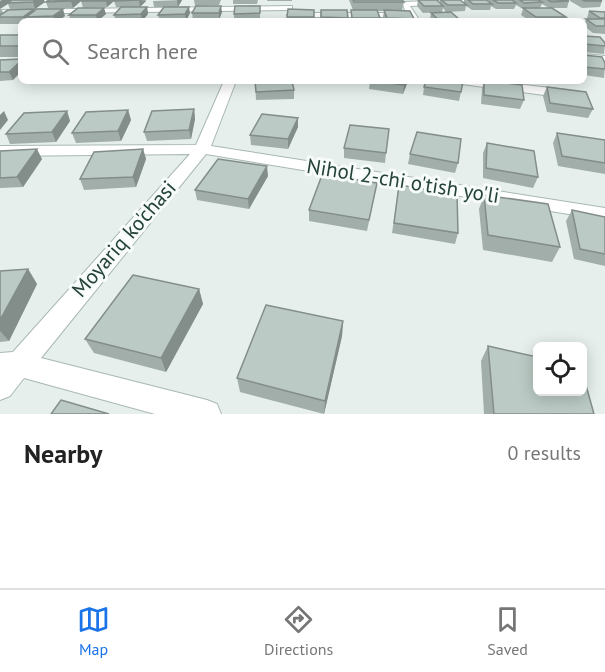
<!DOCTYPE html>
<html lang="en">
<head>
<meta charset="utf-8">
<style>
  body { margin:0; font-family:"PT Sans",sans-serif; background:#f2f2f2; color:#222 }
  .controls { position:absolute; right:18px; bottom:18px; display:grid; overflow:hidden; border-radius:9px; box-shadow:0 3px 15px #0003 }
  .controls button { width:54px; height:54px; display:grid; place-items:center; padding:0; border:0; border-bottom:2px solid #e0e0e0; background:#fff; color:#222; font:30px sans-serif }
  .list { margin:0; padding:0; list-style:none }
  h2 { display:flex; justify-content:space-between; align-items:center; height:78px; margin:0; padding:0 24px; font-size:26px }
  h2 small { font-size:20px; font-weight:400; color:#767676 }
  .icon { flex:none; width:33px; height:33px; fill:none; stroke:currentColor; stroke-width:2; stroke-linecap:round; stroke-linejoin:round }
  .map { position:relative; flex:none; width:605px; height:414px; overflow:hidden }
  .search { position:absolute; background:#fff; box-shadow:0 3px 15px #0003; left:18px; right:18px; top:18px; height:66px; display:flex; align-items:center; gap:15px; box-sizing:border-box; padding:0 21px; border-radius:9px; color:#767676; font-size:22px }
  .sheet { height:174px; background:#fff }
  nav { display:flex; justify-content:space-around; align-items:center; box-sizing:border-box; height:84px; border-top:2px solid #e0e0e0; background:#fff; font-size:16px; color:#767676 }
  nav a { display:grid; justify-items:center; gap:3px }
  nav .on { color:#1a73e8 }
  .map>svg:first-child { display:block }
</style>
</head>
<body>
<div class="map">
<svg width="605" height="414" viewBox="0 0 605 414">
  <rect width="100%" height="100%" fill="#e6efeb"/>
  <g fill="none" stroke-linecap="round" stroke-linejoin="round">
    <g stroke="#a8b8b2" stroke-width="2">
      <g id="minor">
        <polygon points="458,0 533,0 529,2 410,6 420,21 412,21 409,17 291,17 287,15 291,13 406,13 402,2"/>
        <polygon points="292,6 292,10 289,10 0,14 0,10"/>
        <polygon points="584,54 605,56 605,62 584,60"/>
        <polygon points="224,81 236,81 211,146 605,208 605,220 206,154 41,358 207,400 217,404 221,414 155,414 24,378 10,396 0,400 0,353 13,352 190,154 0,156 0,146 196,145"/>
        <polygon points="456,81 491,81 567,90 573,94 567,98 462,84"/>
      </g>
    </g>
    <use href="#minor" fill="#fff" fill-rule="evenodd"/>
  </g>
  <g fill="#a1aea9">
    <polygon points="0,0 45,2 35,9 10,9 8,4"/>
    <polygon points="49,0 81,0 81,1 73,8 48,8 46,2"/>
    <polygon points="83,0 114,0 114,1 107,7 83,8 81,1"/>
    <polygon points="116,0 146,0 146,1 140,7 116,7 114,1"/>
    <polygon points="182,0 178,7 154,7 153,1"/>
    <polygon points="194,0 221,0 219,5 195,6"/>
    <polygon points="233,0 258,0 257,4 233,4"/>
    <rect x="267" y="0" width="25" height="1"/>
    <polygon points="349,0 407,0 402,0 404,2 402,10 414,19 414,21 384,21 383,17 384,11 377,11 380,18 380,21 351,21 351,10 353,10"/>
    <polygon points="418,0 440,3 440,0 460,0 464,3 464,0 488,1 488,0 566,0 569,1 567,8 549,8 542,4 540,8 566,17 565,21 530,21 521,15 523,9 516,5 514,9 496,9 491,6 490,10 472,10 466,6 465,11 446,12 443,8 442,12 423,13 417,6"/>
    <polygon points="570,0 600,0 602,1 600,7 582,8 570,1"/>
    <polygon points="260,6 260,20 234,20 234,14"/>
    <polygon points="147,7 148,14 142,21 116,21 114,15"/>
    <polygon points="0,10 2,10 3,13 35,11 65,16 58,21 21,21 21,24 0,24"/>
    <polygon points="314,10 314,21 287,21 287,17"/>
    <polygon points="321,10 348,18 348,21 320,21"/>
    <polygon points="589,11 605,12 605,34 593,33 584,26 586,19 588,19 587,18"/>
    <polygon points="222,12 219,20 193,20 192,13"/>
    <polygon points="190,13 186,21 160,21 158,15"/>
    <polygon points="431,13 460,20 459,21 432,21 430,19"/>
    <polygon points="106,14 98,21 71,21 69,15"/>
    <rect x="0" y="35" width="21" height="22"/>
    <polygon points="584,36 605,43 604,54 584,52"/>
    <polygon points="584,55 605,63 604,78 584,75"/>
    <polygon points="21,59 13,80 0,81 0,60"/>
    <polygon points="255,81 294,90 294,99 256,100"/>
    <polygon points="370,81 408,81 403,94 369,89"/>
    <polygon points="484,81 524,100 520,109 481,104 482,89"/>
    <polygon points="424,87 461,92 459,101 423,95"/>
    <polygon points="547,87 593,109 588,118 547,112 543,96"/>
    <polygon points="194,109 195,119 191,139 147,141 144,132"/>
    <polygon points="128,110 131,120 121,141 76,143 72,133"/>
    <polygon points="67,111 70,121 56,142 10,144 6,134"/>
    <polygon points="298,127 288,149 251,145 250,135"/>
    <polygon points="557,133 605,140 605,174 558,166 553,143"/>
    <polygon points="487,143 538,177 533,188 483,178 483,153"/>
    <polygon points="344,148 386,153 385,163 344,158"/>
    <polygon points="143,149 146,159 136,187 84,190 80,179"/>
    <polygon points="0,151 42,159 23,187 0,188"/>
    <polygon points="410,154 458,163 455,173 408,164"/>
    <polygon points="268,176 249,209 197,200 195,190"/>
    <polygon points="399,185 458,233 455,244 392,233"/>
    <polygon points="375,193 367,231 309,221 309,210"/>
    <polygon points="484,195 560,247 552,262 483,250 479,209"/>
    <polygon points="572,210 605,217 605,266 574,259 566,221"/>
    <polygon points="28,269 37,284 9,341 0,342 0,271"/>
    <polygon points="199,289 203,304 166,372 94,353 85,339"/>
    <polygon points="343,321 342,336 324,414 240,392 237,378"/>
    <polygon points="488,346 594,414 484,414 481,361"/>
  </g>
  <g fill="#838d89">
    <polygon points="2,0 15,0 7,3 8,4 0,9 0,1"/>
    <polygon points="36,0 44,0 45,2 35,9 33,2"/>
    <polygon points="73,0 81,0 81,1 73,8 71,1"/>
    <polygon points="107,0 114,0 114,1 107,7 106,1"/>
    <polygon points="140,0 146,1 140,7 139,1"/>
    <polygon points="177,0 182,0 178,7"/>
    <polygon points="221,6 222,12 219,20 219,13"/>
    <polygon points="147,7 148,14 142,21 141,14"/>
    <polygon points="189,7 190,13 186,21 185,14"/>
    <polygon points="104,8 106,14 97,21 96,15"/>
    <polygon points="34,9 37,16 26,17 27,21 25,21 23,17"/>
    <polygon points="63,9 65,16 58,21 55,21 53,16"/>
    <polygon points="21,61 21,72 13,80 9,72"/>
    <polygon points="406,81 408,81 403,94 404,85"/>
    <polygon points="194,109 195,119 191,139 189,130"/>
    <polygon points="128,110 131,120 121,141 118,131"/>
    <polygon points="4,111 8,120 0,130 0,115"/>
    <polygon points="67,111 70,121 56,142 52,132"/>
    <polygon points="298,118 298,127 288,149 288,139"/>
    <polygon points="37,149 42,159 23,187 17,177"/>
    <polygon points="143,149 146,159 136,187 133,177"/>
    <polygon points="267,166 268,176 249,209 248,199"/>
    <polygon points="28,269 37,284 9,341 0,331 0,320"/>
    <polygon points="199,289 203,304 166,372 161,358"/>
    <polygon points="343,321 342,336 324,414 325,401"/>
  </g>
  <g fill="#bbcac4" stroke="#838d89" stroke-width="1.5">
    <polygon points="12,0 36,0 33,2 7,3"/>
    <polygon points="49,0 73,0 71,1 46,2"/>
    <polygon points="83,0 107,0 106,1 81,1"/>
    <polygon points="116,0 140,0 114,1"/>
    <polygon points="353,0 402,0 404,2 354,2"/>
    <polygon points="418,0 437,0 443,6 424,6"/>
    <polygon points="441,0 460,0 467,5 448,5"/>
    <polygon points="468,0 486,0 492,4 473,4"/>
    <polygon points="493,0 512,0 516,3 498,3"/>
    <polygon points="520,0 538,0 542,2 524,3"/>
    <polygon points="548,0 566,0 569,1 551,2"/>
    <polygon points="582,0 600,0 602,1 585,1"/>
    <polygon points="196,6 221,6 219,13 192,13"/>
    <polygon points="235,6 260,6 260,13 234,14"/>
    <polygon points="121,7 147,7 141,14 114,15"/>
    <polygon points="164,7 189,7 185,14 158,15"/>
    <polygon points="78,8 104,8 96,15 69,15"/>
    <polygon points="523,8 552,8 566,17 536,17"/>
    <polygon points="34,9 23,17 0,17 0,15 8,10"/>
    <polygon points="37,9 63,9 53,16 26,17"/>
    <polygon points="288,9 314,10 314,17 287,17"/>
    <polygon points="321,10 347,10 348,18 321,17"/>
    <polygon points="351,10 377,10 380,18 352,18"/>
    <polygon points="384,10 410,11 414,19 387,18"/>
    <polygon points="589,11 605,12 605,18 600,18"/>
    <polygon points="451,12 460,20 439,20 431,13"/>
    <polygon points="586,19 605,19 605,26 596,26"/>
    <rect x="0" y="35" width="21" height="11"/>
    <polygon points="584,36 600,37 605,43 605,46 584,44"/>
    <polygon points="584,55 602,57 605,63 605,69 584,67"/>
    <polygon points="21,59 21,61 9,72 0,72 0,60"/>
    <polygon points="255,81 292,81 294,90 256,92"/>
    <polygon points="373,81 406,81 404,85"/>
    <polygon points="426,81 463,81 461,92 424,87"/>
    <polygon points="484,81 492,81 522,85 524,100 484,95"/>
    <polygon points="547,87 586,92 593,109 550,103"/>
    <polygon points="194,109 189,130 144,132 152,111"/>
    <polygon points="128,110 118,131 72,133 86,112"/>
    <polygon points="67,111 52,132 6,134 24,113"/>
    <polygon points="262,114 298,118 288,139 250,135"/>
    <polygon points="350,125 389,129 386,153 344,148"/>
    <polygon points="417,132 461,139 458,163 410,154"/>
    <polygon points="557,133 605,140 605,163 562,156"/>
    <polygon points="487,143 534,151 538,177 486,168"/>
    <polygon points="37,149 17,177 0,178 0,151"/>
    <polygon points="143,149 133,177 80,179 94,152"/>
    <polygon points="218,159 267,166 248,199 195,190"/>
    <polygon points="322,175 377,183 369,220 309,210"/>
    <polygon points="399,185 457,194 458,233 394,223"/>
    <polygon points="484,195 548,204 560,247 488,235"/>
    <polygon points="572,210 605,217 605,254 580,249"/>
    <polygon points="28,269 0,320 0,271"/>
    <polygon points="133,275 199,289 161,358 85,339"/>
    <polygon points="266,305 343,321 325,401 237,378"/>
    <polygon points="488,346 537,357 537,392 582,392 582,371 594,414 494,414"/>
    <polygon points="61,400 109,414 51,414"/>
  </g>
  <g text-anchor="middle" stroke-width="6" stroke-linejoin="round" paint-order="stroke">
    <g font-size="21" fill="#24423a" stroke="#f7fbf9">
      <text transform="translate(403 181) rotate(9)" y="7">Nihol 2-chi o'tish yo'li</text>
      <text transform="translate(124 239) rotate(-49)" y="7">Moyariq ko'chasi</text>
    </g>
  </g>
</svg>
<div class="controls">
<button><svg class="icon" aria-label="locate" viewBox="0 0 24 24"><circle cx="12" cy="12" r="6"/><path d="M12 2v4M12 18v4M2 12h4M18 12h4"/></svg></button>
</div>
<div class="search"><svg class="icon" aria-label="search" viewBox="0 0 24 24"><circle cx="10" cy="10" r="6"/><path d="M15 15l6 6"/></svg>Search here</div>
</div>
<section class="sheet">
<h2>Nearby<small>0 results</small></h2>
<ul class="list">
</ul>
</section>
<nav>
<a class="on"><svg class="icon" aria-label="map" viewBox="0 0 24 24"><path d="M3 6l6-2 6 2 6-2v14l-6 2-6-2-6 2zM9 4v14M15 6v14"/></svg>Map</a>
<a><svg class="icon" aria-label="directions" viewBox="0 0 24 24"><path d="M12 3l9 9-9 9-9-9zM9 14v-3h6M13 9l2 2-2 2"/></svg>Directions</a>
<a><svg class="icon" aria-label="saved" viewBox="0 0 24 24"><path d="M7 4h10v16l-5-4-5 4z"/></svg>Saved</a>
</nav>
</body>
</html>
